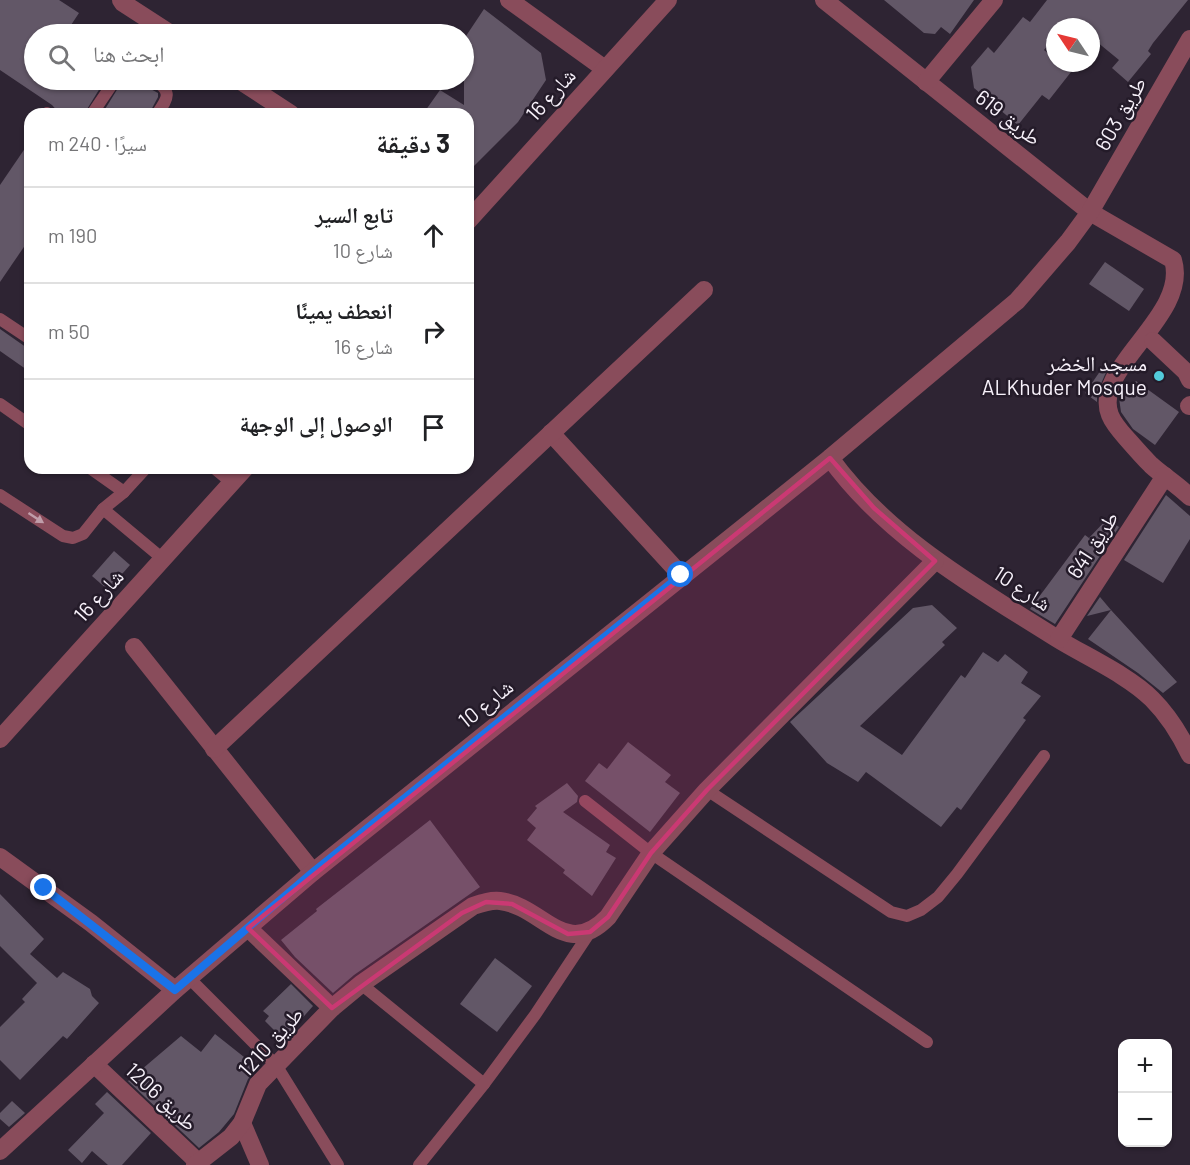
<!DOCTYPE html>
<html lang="ar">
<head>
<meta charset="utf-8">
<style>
  body { margin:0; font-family:Barlow,"Noto Naskh Arabic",sans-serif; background:#f2f2f2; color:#202124; direction:rtl }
  .controls { position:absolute; right:18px; bottom:18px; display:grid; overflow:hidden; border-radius:12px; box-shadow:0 2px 4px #0004 }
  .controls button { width:54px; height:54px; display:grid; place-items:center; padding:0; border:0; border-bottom:2px solid #e0e0e0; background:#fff; color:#202124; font:30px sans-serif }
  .compass { position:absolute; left:1046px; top:18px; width:54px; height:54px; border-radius:50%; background:#fff; box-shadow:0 2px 4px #0004; rotate:305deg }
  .stop { position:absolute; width:18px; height:18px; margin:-14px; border:4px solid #1a73e8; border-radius:50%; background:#fff }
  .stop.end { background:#1a73e8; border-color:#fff; box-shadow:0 2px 6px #0008 }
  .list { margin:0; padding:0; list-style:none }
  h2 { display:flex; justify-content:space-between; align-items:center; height:78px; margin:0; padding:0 24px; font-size:26px }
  h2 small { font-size:20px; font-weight:400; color:#757577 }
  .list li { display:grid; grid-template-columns:39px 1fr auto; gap:18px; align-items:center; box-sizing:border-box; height:96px; padding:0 24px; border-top:2px solid #e0e0e0 }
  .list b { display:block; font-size:22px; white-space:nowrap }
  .list p { margin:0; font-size:20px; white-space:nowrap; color:#757577 }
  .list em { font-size:20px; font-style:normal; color:#757577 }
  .icon { flex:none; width:33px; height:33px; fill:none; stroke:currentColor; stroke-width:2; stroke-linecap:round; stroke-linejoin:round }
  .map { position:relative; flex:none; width:1190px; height:1165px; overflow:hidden; direction:ltr }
  .search { position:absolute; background:#fff; box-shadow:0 2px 4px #0004; left:24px; top:24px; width:450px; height:66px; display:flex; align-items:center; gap:15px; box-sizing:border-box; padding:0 21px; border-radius:33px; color:#757577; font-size:22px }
  .panel { position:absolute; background:#fff; box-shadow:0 2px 4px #0004; left:24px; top:108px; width:450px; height:366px; border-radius:18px; direction:rtl }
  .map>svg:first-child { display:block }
</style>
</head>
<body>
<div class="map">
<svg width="1190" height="1165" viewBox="0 0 1190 1165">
  <rect width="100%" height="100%" fill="#2e2433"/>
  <g fill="#625767">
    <polygon points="0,0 59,0 79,13 65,34 34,34 34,80 105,80 84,114 60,114 52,105 0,70"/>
    <polygon points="884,0 974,0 950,34 941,27 935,34 924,33"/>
    <polygon points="1047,0 1188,0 1153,43 1148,51 1151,54 1128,82 1112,68 1119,60 1091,37 1091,27 1055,27 1055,36 1044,50 1055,59 1055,63 1061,63 1071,72 1049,100 1042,95 1018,125 974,88 971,67 988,47 994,53 1023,17 1030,22"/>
    <polygon points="484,9 541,53 546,80 518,122 468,172 468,114 423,114 440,90 464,105 464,39"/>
    <polygon points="123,80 134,80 158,93 158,97 149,114 102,114"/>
    <polygon points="30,141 30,238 0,282 0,185"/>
    <polygon points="1105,262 1144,289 1129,311 1089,284"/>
    <polygon points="0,329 30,350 30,372 0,351"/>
    <polygon points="1103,367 1107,370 1097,393 1097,402 1085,393"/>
    <polygon points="1136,381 1179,412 1155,445 1133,429 1121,412 1119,398 1124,384 1131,387"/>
    <polygon points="1166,495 1190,516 1190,539 1163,583 1124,560"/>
    <polygon points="1107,519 1119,527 1055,624 1030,609 1085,535 1089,538"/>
    <polygon points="114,551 130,565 108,590 92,576"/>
    <polygon points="1100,597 1111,610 1087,616"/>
    <polygon points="932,605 957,628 942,642 945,645 860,726 902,755 961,675 965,678 983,652 998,662 1005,654 1028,672 1021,683 1041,696 1023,718 1026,720 961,810 957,807 941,827 866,772 858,782 827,763 790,722 913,608"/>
    <polygon points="1111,610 1177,682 1163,693 1138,673 1088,639"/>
    <polygon points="628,742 671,775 665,782 680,793 650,832 585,781 599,763 607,769"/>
    <polygon points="567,783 578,796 577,802 563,812 610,845 606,852 616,858 592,896 563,873 565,870 527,840 536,828 527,820 537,808 535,806"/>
    <polygon points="430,820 480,887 354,975 333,993 295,957 281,940 317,911 316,909"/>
    <polygon points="0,894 44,939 30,954 57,978 63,972 90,989 92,996 99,1003 67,1039 63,1036 20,1080 0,1060 0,1027 25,1002 22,999 37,983 0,946"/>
    <polygon points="495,958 532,986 497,1032 460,1004"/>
    <polygon points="291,984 313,1006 290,1032 284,1027 278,1034 265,1021 269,1016 263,1011"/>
    <polygon points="215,1034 258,1068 248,1079 234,1114 219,1132 199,1148 128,1081 181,1036 201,1052"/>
    <polygon points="107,1092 151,1133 122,1165 108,1165 92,1151 82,1163 68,1150 104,1113 95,1104"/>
    <polygon points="12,1101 25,1113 9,1127 0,1119 0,1113"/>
  </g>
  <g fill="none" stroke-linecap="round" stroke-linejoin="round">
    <g stroke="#894c5b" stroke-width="12">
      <polyline points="103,34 104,34"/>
      <polyline points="142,34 150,21"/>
      <path d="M154,80c19,12 14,18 3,34"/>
      <polyline points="47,113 49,114"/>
      <polyline points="92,114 115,80"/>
      <polyline points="0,319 30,339"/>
      <polyline points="0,404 30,425"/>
      <polyline points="90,468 124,492"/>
      <polyline points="214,468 232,483"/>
      <polyline points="0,495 63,536 73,538 83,534 103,509 124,492 146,468"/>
      <polyline points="103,509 163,559"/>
      <polyline points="707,790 891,912 907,916 921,910 938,897 957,874 1044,756"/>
      <polyline points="585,801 651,853 927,1042"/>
      <polyline points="189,978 276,1065 338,1165"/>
      <polyline points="361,984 484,1084"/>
      <polyline points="419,1165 484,1084 535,1015 590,932"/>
    </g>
    <g stroke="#894c5b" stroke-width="18">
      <polyline points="121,0 123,3 171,34"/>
      <polyline points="509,0 605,69"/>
      <path d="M824,0l266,212 83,48c17,56 -82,108 -63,155 4,10 12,18 19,26 7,8 14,16 22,24 12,11 27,20 39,32"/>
      <polyline points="239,80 291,114"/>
      <polyline points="926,82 994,0"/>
      <polyline points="468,221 668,0"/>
      <polyline points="1153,341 1186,372 1190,380"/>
      <polyline points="1189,406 1190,405"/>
      <polyline points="551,433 681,575"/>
      <path d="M830,458c57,79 145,129 226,180 29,18 72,37 96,61 16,16 28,35 38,56"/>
      <polyline points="1059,639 1165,476"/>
      <polyline points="134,647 313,872"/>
      <polyline points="0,739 245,468"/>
      <polyline points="214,749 704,290"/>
      <polyline points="0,857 91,923 175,990"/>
      <polyline points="248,928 332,1008"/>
      <polyline points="94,1064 198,1162"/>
      <polyline points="242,1123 260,1165"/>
      <polyline points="0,1151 175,990 313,872 830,458 1017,301 1068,242 1090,212 1190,39"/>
      <path d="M195,1165l36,-28 11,-14 16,-39 74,-76 29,-24 112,-78c9,-3 18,-6 27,-5 43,5 65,60 108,16l43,-64 56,-63 228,-229"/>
    </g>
  </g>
  <defs><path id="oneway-solid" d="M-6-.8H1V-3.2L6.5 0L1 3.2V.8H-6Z" transform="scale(1.5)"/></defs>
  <use fill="#c09eaa" href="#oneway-solid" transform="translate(36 518) rotate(33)"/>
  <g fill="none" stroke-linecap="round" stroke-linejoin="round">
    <polyline stroke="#1a73e8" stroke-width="8" points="44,888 175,990 313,872 681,575"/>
  </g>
  <path fill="#ca3973" fill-opacity="0.2" stroke="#ca3973" stroke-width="4.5" stroke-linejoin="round" d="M830,458l44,50 61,53 -228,229 -56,63 -43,64 -18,15 -22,2 -56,-30 -26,-2 -24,11 -130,95 -84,-80z"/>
  <circle fill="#53cbdb" stroke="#241b29" stroke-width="2" cx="1159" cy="376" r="6"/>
  <g text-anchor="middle" stroke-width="5" stroke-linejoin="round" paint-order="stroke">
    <g font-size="21" fill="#f7f1fa" stroke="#241b29">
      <text transform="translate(551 95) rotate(-48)" y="7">شارع 16</text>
      <text transform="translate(1121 114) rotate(-60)" y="7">طريق 603</text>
      <text transform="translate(1008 118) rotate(38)" y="7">طريق 619</text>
      <text transform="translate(1093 545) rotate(-57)" y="7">طريق 641</text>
      <text transform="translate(1022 589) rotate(33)" y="7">شارع 10</text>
      <text transform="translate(99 596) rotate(-48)" y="7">شارع 16</text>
      <text transform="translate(486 704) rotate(-39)" y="7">شارع 10</text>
      <text transform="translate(271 1042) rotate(-48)" y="7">طريق 1210</text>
      <text transform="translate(161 1097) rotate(43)" y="7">طريق 1206</text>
    </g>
    <g font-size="21" fill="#f7f1fa" stroke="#241b29" text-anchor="end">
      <text x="1147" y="371">مسجد الخضر<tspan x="1147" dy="24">ALKhuder Mosque</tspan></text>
    </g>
  </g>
</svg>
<div class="controls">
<button>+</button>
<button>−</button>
</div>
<svg class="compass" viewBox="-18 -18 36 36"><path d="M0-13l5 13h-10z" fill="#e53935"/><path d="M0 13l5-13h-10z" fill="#757577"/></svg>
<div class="stop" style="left:681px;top:575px"></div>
<div class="stop end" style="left:44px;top:888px"></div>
<div class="search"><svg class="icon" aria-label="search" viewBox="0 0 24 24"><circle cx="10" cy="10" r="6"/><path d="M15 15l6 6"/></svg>ابحث هنا</div>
<section class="panel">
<h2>3 دقيقة<small>سيرًا · 240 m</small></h2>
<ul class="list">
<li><svg class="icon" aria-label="ahead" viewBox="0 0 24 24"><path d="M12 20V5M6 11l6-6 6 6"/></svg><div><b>تابع السير</b><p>شارع 10</p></div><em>190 m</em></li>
<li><svg class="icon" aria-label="right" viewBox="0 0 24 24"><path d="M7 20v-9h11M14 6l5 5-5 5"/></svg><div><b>انعطف يمينًا</b><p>شارع 16</p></div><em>50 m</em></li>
<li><svg class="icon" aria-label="arrive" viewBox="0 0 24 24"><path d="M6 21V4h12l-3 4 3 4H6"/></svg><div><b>الوصول إلى الوجهة</b></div></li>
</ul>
</section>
</div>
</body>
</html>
